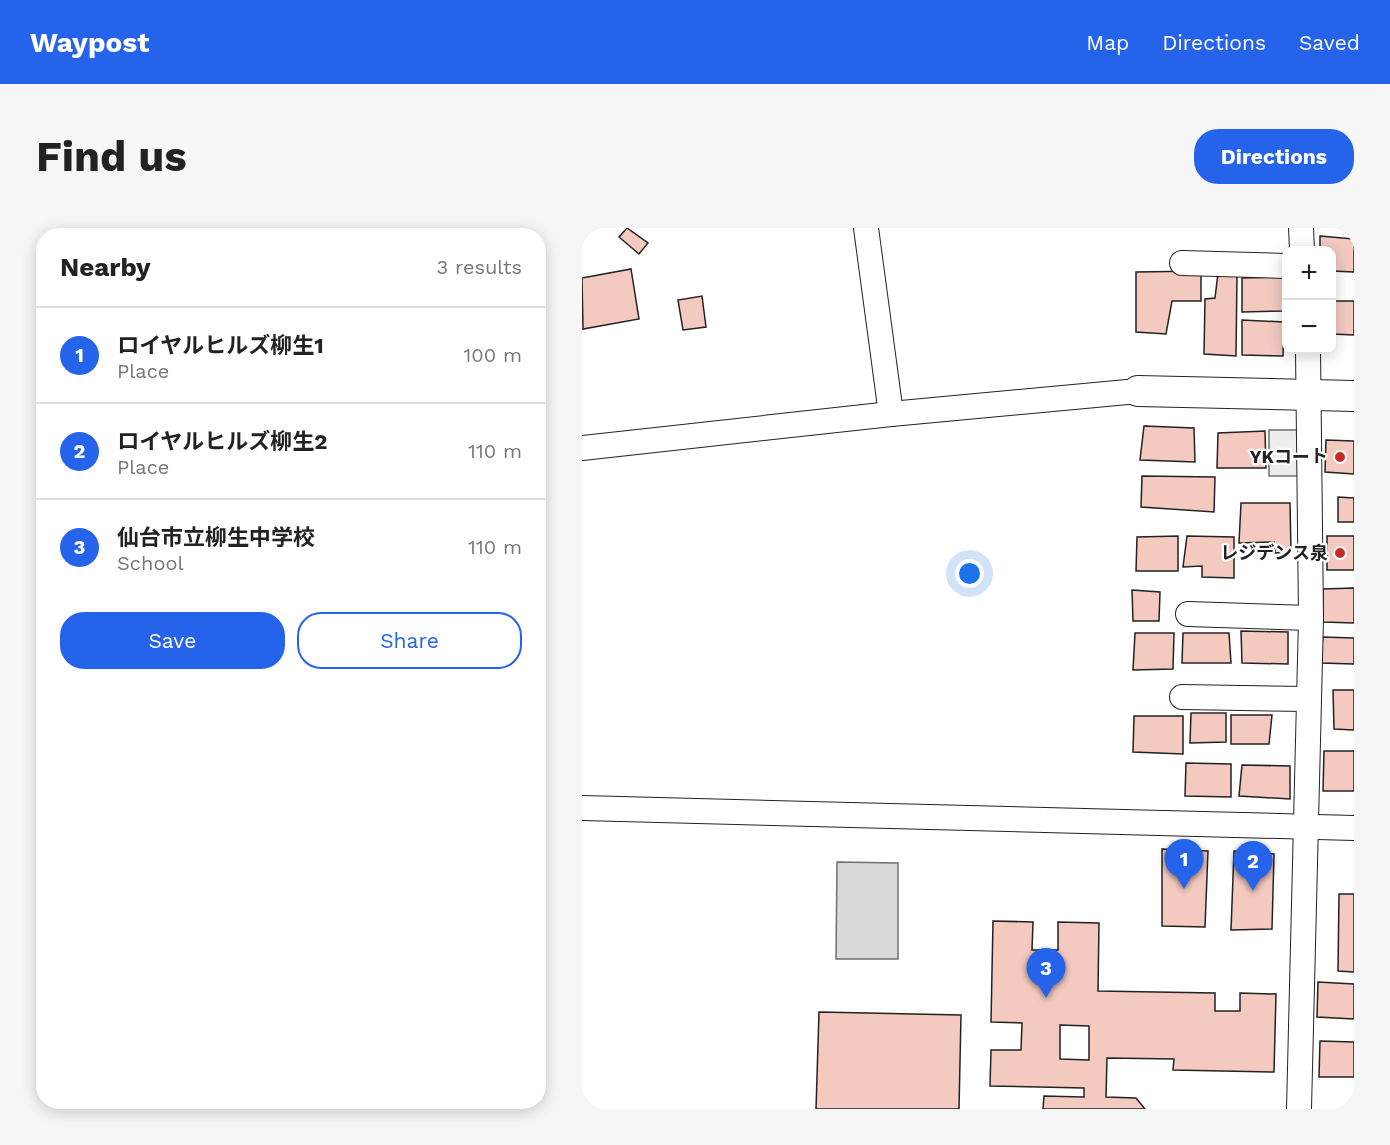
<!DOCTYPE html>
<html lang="en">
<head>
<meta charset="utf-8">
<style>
  body { margin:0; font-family:"Work Sans","Noto Sans JP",sans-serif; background:#f6f6f6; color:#222 }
  .controls { position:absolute; right:18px; top:18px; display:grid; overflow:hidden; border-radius:12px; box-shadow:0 3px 15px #0003 }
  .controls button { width:54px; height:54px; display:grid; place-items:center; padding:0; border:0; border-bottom:2px solid #e0e0e0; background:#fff; color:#222; font:30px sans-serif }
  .you { position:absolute; left:388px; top:346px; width:21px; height:21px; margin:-15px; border:4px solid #fff; border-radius:50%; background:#1a73e8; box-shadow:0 0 0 9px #1a73e833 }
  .badge { display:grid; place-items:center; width:39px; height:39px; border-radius:50%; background:#2563eb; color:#fff; font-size:20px; font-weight:700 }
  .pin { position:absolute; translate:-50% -50px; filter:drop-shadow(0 2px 3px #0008) }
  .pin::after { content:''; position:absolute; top:32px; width:21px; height:18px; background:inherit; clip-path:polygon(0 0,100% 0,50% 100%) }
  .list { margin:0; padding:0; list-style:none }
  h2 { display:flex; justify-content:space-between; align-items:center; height:78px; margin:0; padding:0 24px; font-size:26px }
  h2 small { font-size:20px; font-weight:400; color:#767676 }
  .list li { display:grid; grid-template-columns:39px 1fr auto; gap:18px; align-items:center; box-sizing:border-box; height:96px; padding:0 24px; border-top:2px solid #e0e0e0 }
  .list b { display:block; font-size:22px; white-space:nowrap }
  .list p { margin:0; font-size:20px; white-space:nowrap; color:#767676 }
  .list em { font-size:20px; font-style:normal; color:#767676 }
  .actions { display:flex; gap:12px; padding:18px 24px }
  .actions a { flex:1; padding:14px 0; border:2px solid #2563eb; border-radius:24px; text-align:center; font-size:21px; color:#2563eb }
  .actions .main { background:#2563eb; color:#fff }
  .map { position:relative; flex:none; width:772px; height:881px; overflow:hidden; border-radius:24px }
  header { display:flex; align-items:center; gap:36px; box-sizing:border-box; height:84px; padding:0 30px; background:#2563eb; color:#fff }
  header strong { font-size:28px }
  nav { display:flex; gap:33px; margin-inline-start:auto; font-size:21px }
  .intro { display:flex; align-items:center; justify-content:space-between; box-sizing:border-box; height:144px; padding:0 36px }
  h1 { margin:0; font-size:42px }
  .button { padding:15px 27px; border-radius:24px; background:#2563eb; color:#fff; font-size:21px; font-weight:700 }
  main { display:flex; gap:36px; padding:0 36px }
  aside { flex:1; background:#fff; border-radius:24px; box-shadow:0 3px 15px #0003 }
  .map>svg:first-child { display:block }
</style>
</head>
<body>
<header>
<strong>Waypost</strong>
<nav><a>Map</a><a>Directions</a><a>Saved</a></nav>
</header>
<div class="intro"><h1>Find us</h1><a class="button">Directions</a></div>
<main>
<aside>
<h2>Nearby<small>3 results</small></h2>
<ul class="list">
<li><span class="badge">1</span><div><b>ロイヤルヒルズ柳生1</b><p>Place</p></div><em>100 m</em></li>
<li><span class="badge">2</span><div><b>ロイヤルヒルズ柳生2</b><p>Place</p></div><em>110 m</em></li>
<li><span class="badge">3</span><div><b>仙台市立柳生中学校</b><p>School</p></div><em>110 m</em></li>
</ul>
<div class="actions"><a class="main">Save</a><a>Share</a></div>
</aside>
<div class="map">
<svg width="772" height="881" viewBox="0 0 772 881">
  <rect width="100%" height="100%" fill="#fff"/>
  <rect fill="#ededed" stroke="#6f6f6f" stroke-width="1.5" x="687" y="202" width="30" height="46"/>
  <polygon fill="#d9d9d9" stroke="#6f6f6f" stroke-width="1.5" points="255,634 316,635 316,731 254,731"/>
  <g fill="#f3c9c0" stroke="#222" stroke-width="1.5" fill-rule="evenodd">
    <polygon points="45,0 66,15 57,26 37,9"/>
    <polygon points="738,8 772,11 772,44 750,43 750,22 738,22"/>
    <polygon points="49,41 57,91 1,101 0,50"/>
    <polygon points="619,43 619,73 590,73 584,106 554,104 554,44"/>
    <polygon points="636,45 655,46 654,128 622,126 623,71 633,70"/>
    <polygon points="702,49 703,83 660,84 660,50"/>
    <polygon points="120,68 124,99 101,102 96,72"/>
    <polygon points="750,73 772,73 772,107 750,106"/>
    <polygon points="660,92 702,94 701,128 660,127"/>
    <polygon points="562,198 612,200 613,234 558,232"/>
    <polygon points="683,203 684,240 635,240 636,205"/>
    <polygon points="744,212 772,213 772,246 743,244"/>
    <polygon points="560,248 633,249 632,284 559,279"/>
    <polygon points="756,269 772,270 772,294 756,294"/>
    <polygon points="659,275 708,275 709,324 693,325 692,314 657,315"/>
    <polygon points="596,308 596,343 554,343 555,309"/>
    <polygon points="605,308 652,309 652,350 620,349 620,338 601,339"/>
    <rect x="745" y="308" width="27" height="34"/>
    <polygon points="772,360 772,395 741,394 741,361"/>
    <polygon points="550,362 578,364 577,393 551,393"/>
    <polygon points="659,403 706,404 706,436 660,435"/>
    <polygon points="553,405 592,405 591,441 551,442"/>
    <polygon points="601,405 647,405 649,435 600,435"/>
    <polygon points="741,409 772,410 772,436 738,435"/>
    <polygon points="751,462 772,462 772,502 752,501"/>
    <polygon points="609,485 644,485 644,514 608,515"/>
    <polygon points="649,487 690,487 687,516 649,516"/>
    <polygon points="552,488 601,488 601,526 551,524"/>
    <polygon points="742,523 772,523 772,563 741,563"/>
    <polygon points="604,535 649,536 649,569 603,568"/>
    <polygon points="660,537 708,538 708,571 657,568"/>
    <polygon points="580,621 626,623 623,699 580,698"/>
    <polygon points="652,623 692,626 690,701 649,702"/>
    <polygon points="757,666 772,666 772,744 756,743"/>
    <path d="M411,693l40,1 -1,28h26v-28l41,1 -1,68 117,2v18h25v-18l36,1 -2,78 -101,-2 1,-11 -67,-1 -1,39 30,1 9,11h-102l1,-13 40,1v-9l-94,-2 1,-36h30l1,-27 -31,-1zM478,797l29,1v34l-29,-1z"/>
    <polygon points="736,754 772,756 772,791 735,789"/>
    <polygon points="237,784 379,787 377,881 234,881"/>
    <polygon points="738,813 772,814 772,849 737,849"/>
  </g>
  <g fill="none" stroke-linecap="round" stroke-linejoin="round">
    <g stroke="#222" stroke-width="26">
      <g id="minor">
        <polyline points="284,0 309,186"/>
        <polyline points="719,0 720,22"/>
        <polyline points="600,35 704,38"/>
        <polyline points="0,220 309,186 556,163"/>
        <polyline points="606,386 729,390"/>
        <polyline points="600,469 726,471"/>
        <polyline points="0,580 772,600"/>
        <polyline points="717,881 729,390 726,122"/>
      </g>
    </g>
    <g stroke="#222" stroke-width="32">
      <polyline id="tertiary" points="556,163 772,168"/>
    </g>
    <use href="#minor" stroke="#fff" stroke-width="24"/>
    <use href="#tertiary" stroke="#fff" stroke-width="30"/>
  </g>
  <g fill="#c62828" stroke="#fff" stroke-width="2">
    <circle cx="758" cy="229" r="6"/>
    <circle cx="758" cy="325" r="6"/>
  </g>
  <g text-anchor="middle" stroke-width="4.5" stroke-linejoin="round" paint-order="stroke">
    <g font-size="18" font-weight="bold" fill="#222" stroke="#fff" text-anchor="end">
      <text x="746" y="235">YKコート</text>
      <text x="746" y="331">レジデンス泉</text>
    </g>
  </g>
</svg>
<div class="controls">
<button>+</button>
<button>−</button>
</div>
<div class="you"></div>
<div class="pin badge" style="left:602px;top:661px">1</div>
<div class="pin badge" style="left:671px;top:663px">2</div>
<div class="pin badge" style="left:464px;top:770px">3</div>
</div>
</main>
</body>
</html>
